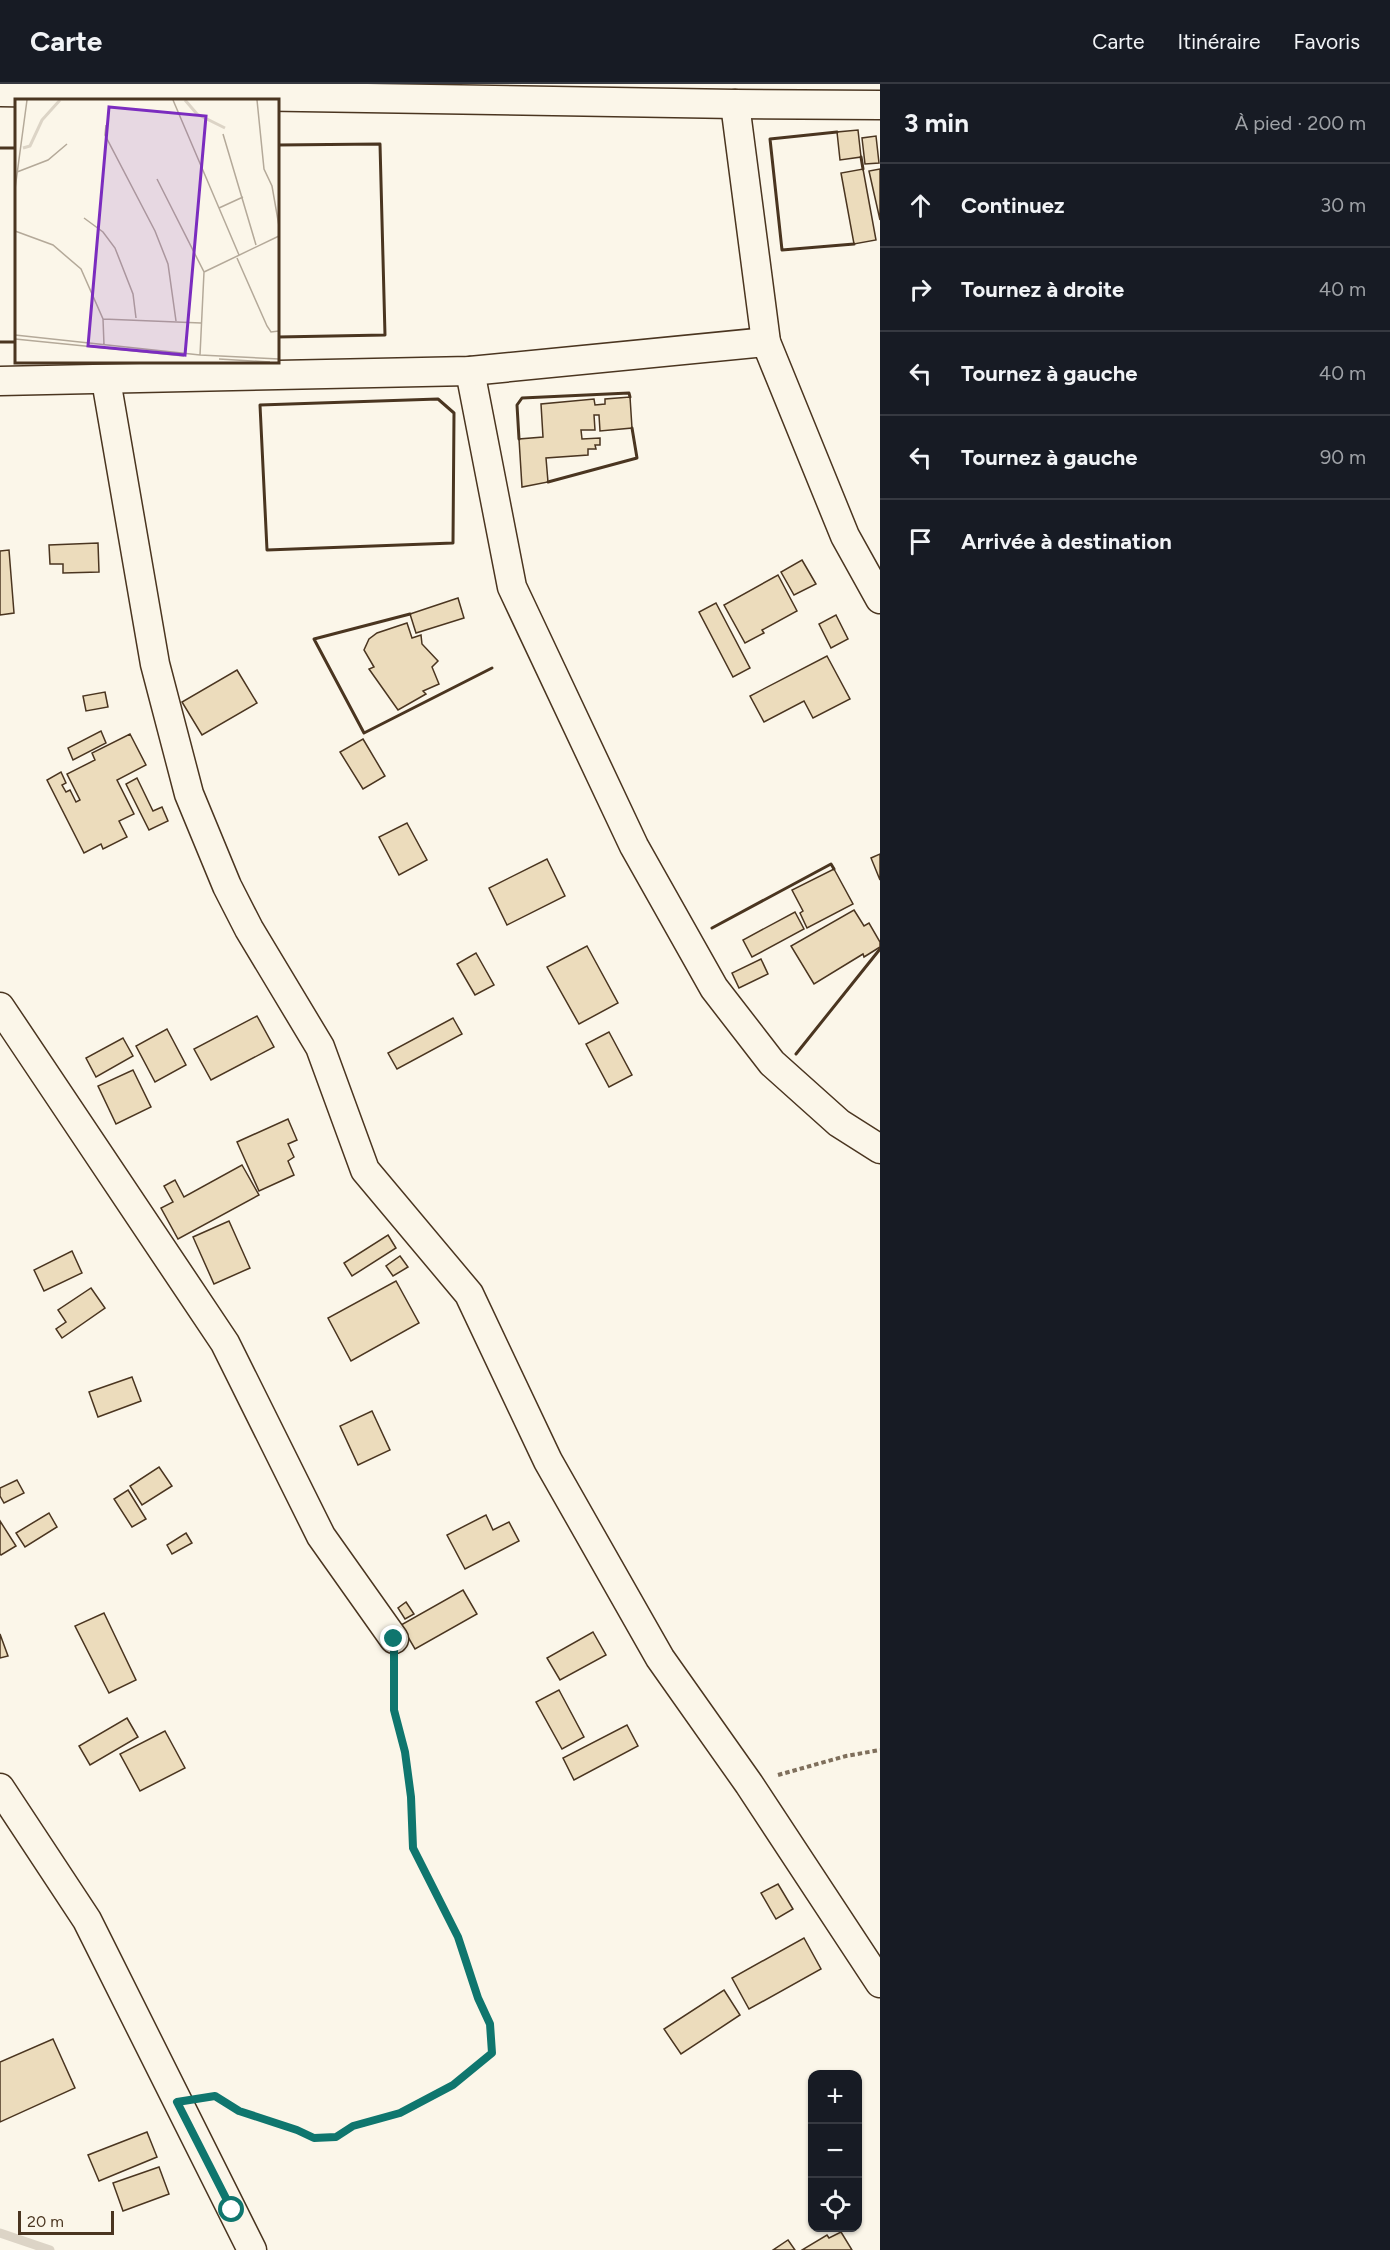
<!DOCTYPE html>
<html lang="fr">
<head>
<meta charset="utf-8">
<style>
  body { margin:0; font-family:Figtree,sans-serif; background:#20242c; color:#f1f3f6 }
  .controls { position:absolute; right:18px; bottom:18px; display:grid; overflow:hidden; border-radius:12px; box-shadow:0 2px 4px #0004 }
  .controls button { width:54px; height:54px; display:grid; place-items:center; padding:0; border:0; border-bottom:2px solid #363941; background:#171b24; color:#f1f3f6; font:30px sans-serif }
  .scale { position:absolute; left:18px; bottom:15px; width:96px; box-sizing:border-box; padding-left:6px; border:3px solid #4a3520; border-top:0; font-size:16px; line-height:21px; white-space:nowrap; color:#4a3520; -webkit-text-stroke:4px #fbf6e9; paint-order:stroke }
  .stop { position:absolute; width:18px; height:18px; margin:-14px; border:4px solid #0f766e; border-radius:50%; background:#fff }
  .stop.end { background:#0f766e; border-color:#fff; box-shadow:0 2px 6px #0008 }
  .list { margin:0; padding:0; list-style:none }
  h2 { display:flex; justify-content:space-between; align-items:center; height:78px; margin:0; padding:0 24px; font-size:26px }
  h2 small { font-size:20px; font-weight:400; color:#9ea1a6 }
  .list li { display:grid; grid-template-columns:39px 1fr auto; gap:18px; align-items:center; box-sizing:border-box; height:84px; padding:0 24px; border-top:2px solid #363941 }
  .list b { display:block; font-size:22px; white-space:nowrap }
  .list em { font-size:20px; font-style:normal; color:#9ea1a6 }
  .icon { flex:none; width:33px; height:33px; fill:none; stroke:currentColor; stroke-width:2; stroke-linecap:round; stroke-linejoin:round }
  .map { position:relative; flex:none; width:880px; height:2166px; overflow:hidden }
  header { display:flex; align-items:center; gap:36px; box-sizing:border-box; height:84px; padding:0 30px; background:#171b24; border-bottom:2px solid #363941 }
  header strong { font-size:28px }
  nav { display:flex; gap:33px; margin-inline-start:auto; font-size:21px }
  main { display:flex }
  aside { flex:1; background:#171b24 }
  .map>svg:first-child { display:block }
</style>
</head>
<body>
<header>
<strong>Carte</strong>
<nav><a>Carte</a><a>Itinéraire</a><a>Favoris</a></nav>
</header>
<main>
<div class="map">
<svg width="880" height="2166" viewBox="0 0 880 2166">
  <rect width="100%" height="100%" fill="#fbf6e9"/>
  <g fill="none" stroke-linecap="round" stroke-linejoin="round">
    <polyline stroke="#dcd4c6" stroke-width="9" points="0,2149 50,2166"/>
  </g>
  <g fill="#ecdcbc" stroke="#4a3520" stroke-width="1.5">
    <polygon points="858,46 861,73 840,76 837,48"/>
    <polygon points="876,52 879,79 865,80 862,54"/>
    <polygon points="863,85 876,156 854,160 841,89"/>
    <polygon points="880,85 880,136 869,87"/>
    <polygon points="630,313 632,344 600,347 599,331 594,331 595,346 581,346 582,355 600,354 600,361 595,361 596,365 588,365 588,371 546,374 548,398 522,403 519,355 543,353 541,320 594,315 595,321 605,320 605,315"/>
    <polygon points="98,459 99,488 63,489 63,480 50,480 49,461"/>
    <polygon points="9,466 14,529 0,531 0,467"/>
    <polygon points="802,476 816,500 794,511 781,488"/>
    <polygon points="778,491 797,527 762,546 764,549 745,559 724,521"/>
    <polygon points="458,514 464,534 416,549 410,530"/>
    <polygon points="716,519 750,584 733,593 699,528"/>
    <polygon points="836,531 848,555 831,564 819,540"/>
    <polygon points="407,539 412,554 421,551 422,560 438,577 432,583 439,600 423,607 426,610 398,626 369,585 374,583 364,566 369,555 377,549"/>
    <polygon points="827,572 850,615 813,634 804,617 764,638 750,612"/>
    <polygon points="237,586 257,619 202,651 182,618"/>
    <polygon points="105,608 108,623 86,627 83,612"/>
    <polygon points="101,647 106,659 73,676 68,664"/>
    <polygon points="130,650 146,681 117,696 134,730 119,737 127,753 103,765 101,760 84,769 47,696 61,688 66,699 62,701 66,708 70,706 76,718 80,716 67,690 95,676 92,669"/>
    <polygon points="363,655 385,692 363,705 340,668"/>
    <polygon points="137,694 153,727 162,723 168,737 149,746 126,700"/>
    <polygon points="407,739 427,776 399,791 379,753"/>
    <polygon points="880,770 880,796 871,774"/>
    <polygon points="547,775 565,812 507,841 489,804"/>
    <polygon points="834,785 853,820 807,844 800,829 803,827 792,806"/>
    <polygon points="854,826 864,842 869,839 880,858 880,863 864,873 863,870 814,900 791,862"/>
    <polygon points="795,828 804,845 752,873 743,856"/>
    <polygon points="587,862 618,919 579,940 547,883"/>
    <polygon points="476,869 494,901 475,911 457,880"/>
    <polygon points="761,875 768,890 739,904 732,889"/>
    <polygon points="257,932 274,963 211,996 194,965"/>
    <polygon points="453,934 462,950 397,985 388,969"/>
    <polygon points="167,945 186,981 155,998 136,962"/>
    <polygon points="609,948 632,991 609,1003 586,960"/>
    <polygon points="123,954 133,972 96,993 86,974"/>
    <polygon points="133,986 151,1023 116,1040 98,1002"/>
    <polygon points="288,1035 297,1056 288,1060 294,1073 288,1077 294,1091 259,1107 237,1058"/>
    <polygon points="242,1081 259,1111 178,1155 161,1124 173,1118 164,1102 175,1096 184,1113"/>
    <polygon points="229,1137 250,1184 214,1200 193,1153"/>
    <polygon points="388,1151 396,1164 352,1192 344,1179"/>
    <polygon points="72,1167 82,1189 44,1207 34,1186"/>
    <polygon points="400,1172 408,1183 393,1192 386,1182"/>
    <polygon points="396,1197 419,1239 351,1277 328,1234"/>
    <polygon points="91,1204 105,1224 62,1254 56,1245 66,1238 58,1226"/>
    <polygon points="132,1293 141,1317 98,1333 89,1308"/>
    <polygon points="372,1327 390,1366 358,1381 340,1342"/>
    <polygon points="159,1383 172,1402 142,1421 130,1402"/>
    <polygon points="17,1396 24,1409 4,1419 0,1412 0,1404"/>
    <polygon points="128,1406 146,1435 132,1443 114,1415"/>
    <polygon points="49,1429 57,1443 25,1463 16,1449"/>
    <polygon points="486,1431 493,1446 509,1438 519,1457 465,1485 447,1451"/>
    <polygon points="0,1437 16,1462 1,1471 0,1470"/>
    <polygon points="186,1449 192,1459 172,1470 167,1461"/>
    <polygon points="463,1506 477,1530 415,1565 401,1541"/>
    <polygon points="406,1518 414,1530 405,1535 398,1524"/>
    <polygon points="104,1529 136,1596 109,1609 75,1542"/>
    <polygon points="593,1548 606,1571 560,1596 547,1574"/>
    <polygon points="0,1550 8,1572 0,1574"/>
    <polygon points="559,1606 584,1653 562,1665 536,1618"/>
    <polygon points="127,1634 138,1653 90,1681 79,1662"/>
    <polygon points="627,1641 638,1662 574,1696 563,1674"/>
    <polygon points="165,1647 185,1684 140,1707 120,1670"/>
    <polygon points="778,1800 793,1825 776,1835 761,1809"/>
    <polygon points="804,1854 821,1885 749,1925 732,1894"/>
    <polygon points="724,1906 740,1931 681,1970 664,1945"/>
    <polygon points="53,1955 75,2004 0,2038 0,1978"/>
    <polygon points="147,2048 157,2073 99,2097 88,2071"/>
    <polygon points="159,2083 169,2110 123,2127 113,2099"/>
    <polygon points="841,2148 852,2166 802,2166 827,2151 829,2154"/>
    <polygon points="788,2156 795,2166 773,2166"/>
  </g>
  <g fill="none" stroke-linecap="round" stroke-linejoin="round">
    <g stroke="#4a3520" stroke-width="31">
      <g id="minor">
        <polyline points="0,8 735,20 880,21"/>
        <polyline points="735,20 766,258 845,452 880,515"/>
        <polyline points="470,287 512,503 634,762 714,904 772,979 839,1039 880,1065"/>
        <polyline points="106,296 155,580 189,710 227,802 249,845 320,963 365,1086 469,1210 548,1377 660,1574 749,1700 880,1899"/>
        <polyline points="0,297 470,287 766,258"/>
        <polyline points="0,923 225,1259 321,1452 394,1555"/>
        <polyline points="0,1704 87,1836 252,2166"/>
      </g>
    </g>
    <g stroke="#7f6f5c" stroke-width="4" stroke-dasharray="4.5 3" stroke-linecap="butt">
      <polyline points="778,1691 846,1672 880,1666"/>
      <polyline points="208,2013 215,2012 239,2027 297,2046 314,2054 336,2053 353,2042 400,2029 453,2001 492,1969 490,1940 478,1914 458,1853 413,1764 411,1713 405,1668 395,1626 393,1583"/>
    </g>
    <use href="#minor" stroke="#fbf6e9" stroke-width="28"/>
    <g stroke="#4a3520" stroke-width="3">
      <polyline points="837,48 770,55 782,166 854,160"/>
      <polyline points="278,61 380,60 385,251 278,253"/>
      <polyline points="0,64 16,64"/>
      <polyline points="861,73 863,85"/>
      <polyline points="0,258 16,258"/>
      <polygon points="438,315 454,329 453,459 267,466 260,321"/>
      <polyline points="519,355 517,321 522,314 629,309 630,313"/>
      <polyline points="548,398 637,374 632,344"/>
      <polyline points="410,530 314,555 364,649 492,584"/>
      <polyline points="712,844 831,780 834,785"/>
      <polyline points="796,970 880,865"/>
    </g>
  </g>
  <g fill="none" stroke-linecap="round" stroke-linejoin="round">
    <polyline stroke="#0f766e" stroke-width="8" points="232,2126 177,2018 215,2012 239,2027 297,2046 314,2054 336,2053 353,2042 400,2029 453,2001 492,1969 490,1940 478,1914 458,1853 413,1764 411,1713 405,1668 394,1626 394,1555"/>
  </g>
  <g transform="translate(15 15)">
    <rect width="264" height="264" fill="#fbf6e9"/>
    <path fill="none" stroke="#dcd4c6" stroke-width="3" d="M170,1l12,14 28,14M8,49l7,-2 12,-26 18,-20"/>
    <path fill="none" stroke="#b4a999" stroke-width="1.5" d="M158,1l66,155M242,1l7,69 8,17 7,40M91,26l-1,10 50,96 13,33 8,57M208,35l33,111M2,73l31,-12 19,-16M142,80l47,93 -4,83M0,90l12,-89M204,109l24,-11M69,119l19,14 12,16 18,46 3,24M0,132l38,14 28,24 22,50 1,26M222,159l30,68 4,6 8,-1M189,173l75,-36M88,220l98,4M0,236l185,20 79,4M0,240l169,17M204,260l51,3"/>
    <path fill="#7b2cbf" fill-opacity="0.15" stroke="#7b2cbf" stroke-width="3" d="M94,8l97,9 -21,239 -97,-9z"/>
    <rect width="264" height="264" fill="none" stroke="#4a3520" stroke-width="3"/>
  </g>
</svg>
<div class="controls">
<button>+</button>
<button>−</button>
<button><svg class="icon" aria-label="locate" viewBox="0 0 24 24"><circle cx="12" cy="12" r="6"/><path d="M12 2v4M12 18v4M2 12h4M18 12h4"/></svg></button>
</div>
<div class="scale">20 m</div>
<div class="stop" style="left:232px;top:2126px"></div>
<div class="stop end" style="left:394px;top:1555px"></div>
</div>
<aside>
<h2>3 min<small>À pied · 200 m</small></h2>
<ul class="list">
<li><svg class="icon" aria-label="ahead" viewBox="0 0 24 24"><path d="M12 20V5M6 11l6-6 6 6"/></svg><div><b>Continuez</b></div><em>30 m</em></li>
<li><svg class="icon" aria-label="right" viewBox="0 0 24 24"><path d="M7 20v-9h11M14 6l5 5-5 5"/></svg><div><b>Tournez à droite</b></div><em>40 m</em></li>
<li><svg class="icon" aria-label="left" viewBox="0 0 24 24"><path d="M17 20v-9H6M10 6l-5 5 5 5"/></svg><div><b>Tournez à gauche</b></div><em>40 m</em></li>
<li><svg class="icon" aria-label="left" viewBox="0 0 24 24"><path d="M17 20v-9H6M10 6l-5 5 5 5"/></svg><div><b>Tournez à gauche</b></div><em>90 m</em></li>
<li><svg class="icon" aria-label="arrive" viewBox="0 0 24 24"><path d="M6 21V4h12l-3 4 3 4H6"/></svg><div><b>Arrivée à destination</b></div></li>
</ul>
</aside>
</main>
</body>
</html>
